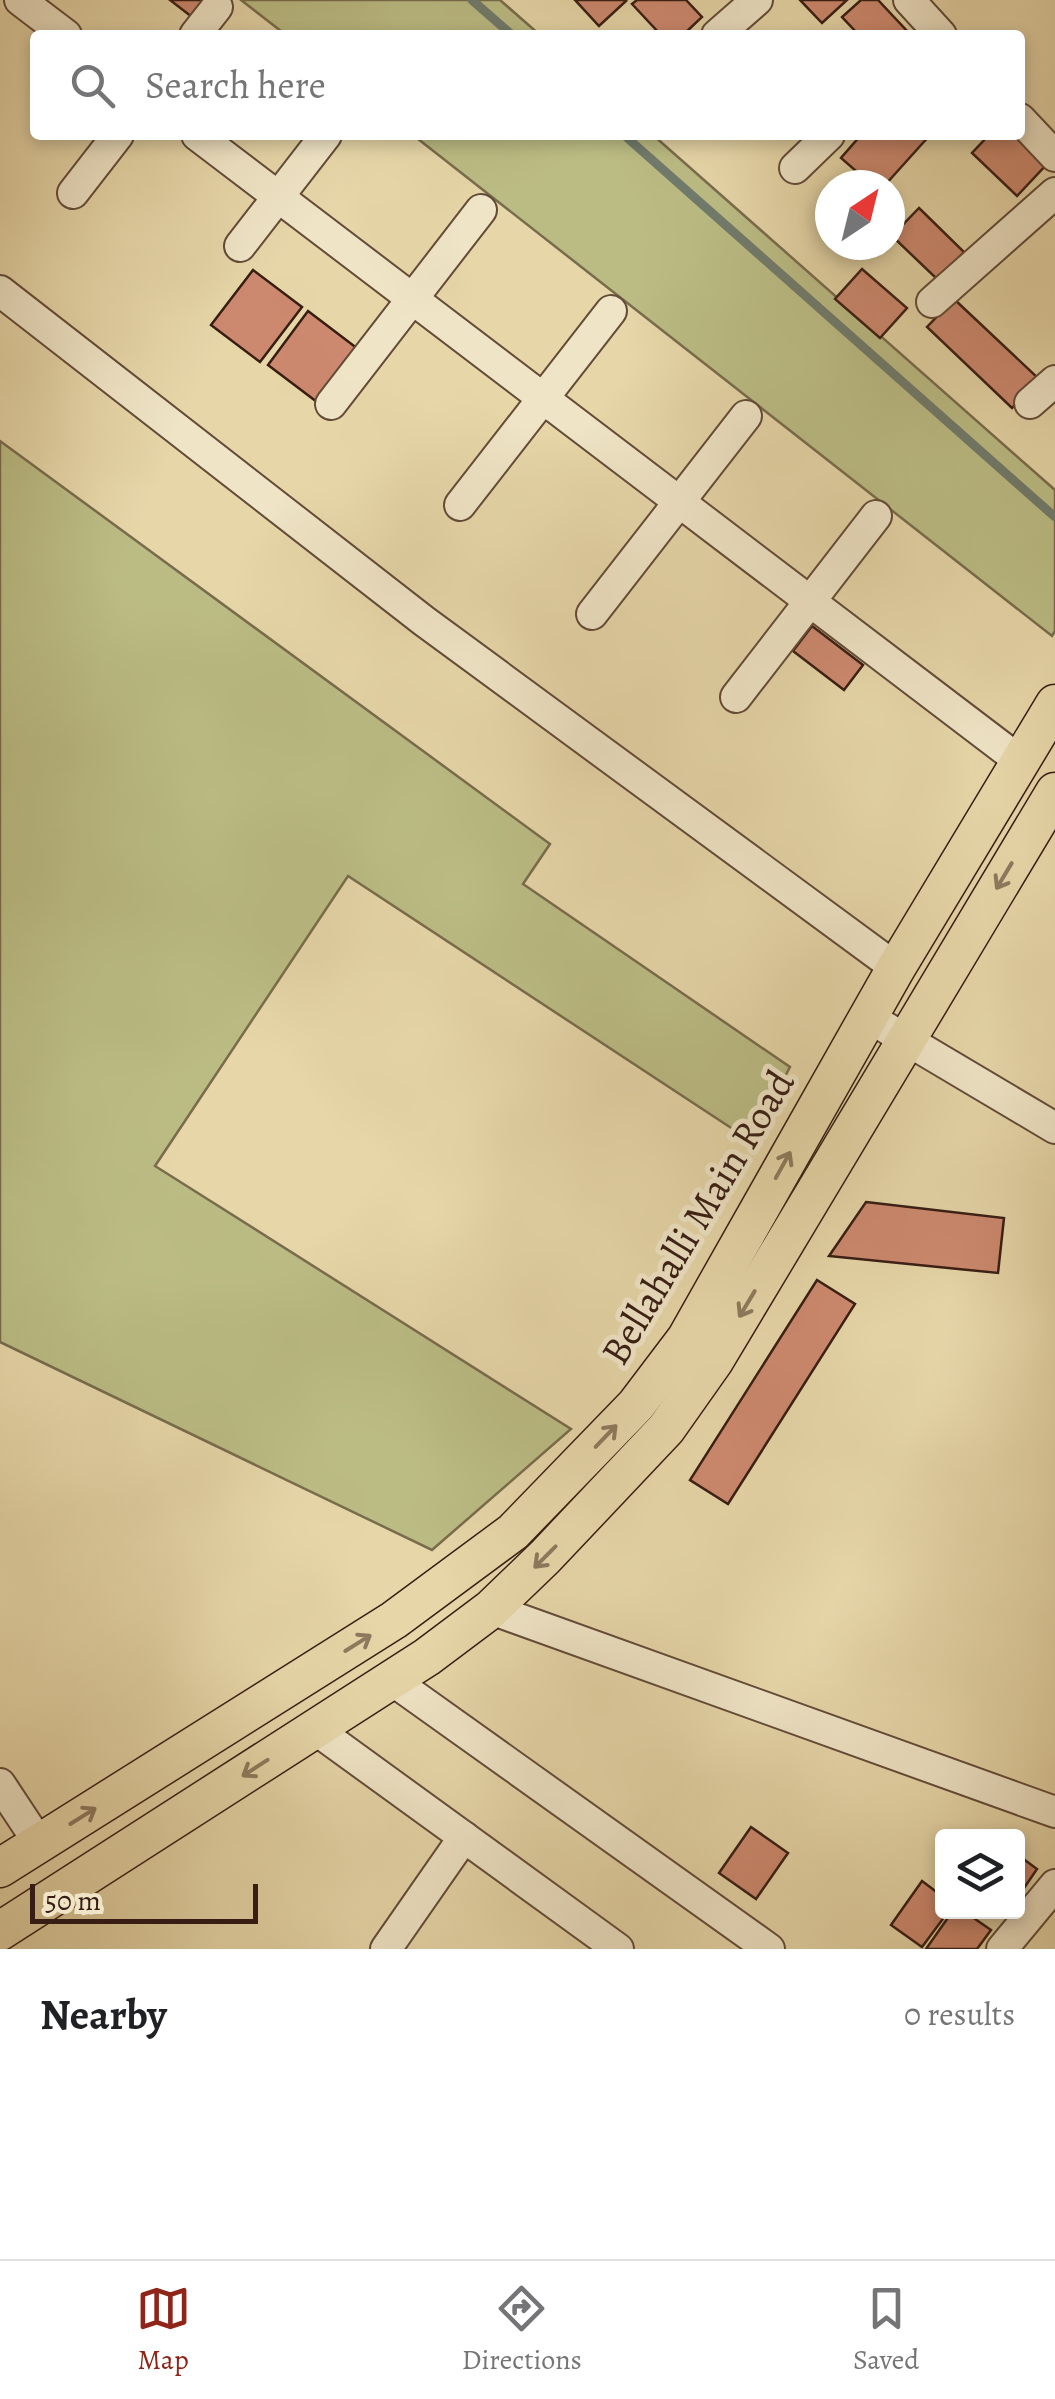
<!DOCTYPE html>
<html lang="en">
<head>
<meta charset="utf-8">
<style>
  body { margin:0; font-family:Alegreya,serif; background:#f6f6f6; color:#202124 }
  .controls { position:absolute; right:30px; bottom:30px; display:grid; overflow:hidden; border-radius:10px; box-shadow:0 5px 15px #0003 }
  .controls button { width:90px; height:90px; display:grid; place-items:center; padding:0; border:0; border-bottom:2px solid #e0e0e0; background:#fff; color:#202124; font:50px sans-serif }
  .compass { position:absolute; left:815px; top:170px; width:90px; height:90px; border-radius:50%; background:#fff; box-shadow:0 5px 15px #0003; rotate:35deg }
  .scale { position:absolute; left:30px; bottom:25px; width:228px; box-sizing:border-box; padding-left:10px; border:5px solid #371d13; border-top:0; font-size:28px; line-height:35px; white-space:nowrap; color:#371d13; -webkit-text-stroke:8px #efe4c6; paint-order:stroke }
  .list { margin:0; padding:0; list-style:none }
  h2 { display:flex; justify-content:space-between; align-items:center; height:130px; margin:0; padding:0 40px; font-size:42px }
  h2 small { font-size:32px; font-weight:400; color:#757577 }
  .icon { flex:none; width:55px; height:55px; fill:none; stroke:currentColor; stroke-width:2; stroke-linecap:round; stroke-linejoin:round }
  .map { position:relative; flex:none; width:1055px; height:1949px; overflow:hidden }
  .search { position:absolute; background:#fff; box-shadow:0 5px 15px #0003; left:30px; right:30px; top:30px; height:110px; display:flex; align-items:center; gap:25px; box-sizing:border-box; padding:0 35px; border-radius:10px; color:#757577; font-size:38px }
  .sheet { height:310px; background:#fff }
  nav { display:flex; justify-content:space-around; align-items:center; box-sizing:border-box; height:140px; border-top:2px solid #e0e0e0; background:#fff; font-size:28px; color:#757577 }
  nav a { display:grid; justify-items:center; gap:5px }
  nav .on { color:#8f2418 }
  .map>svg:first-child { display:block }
</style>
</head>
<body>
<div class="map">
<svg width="1055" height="1949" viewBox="0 0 1055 1949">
  <rect width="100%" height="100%" fill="#e6d6a8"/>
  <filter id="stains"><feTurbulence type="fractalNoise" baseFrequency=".002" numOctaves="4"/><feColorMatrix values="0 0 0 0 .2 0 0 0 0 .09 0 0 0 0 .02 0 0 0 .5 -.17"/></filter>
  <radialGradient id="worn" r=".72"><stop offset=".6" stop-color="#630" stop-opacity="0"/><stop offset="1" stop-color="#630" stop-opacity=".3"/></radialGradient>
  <g fill="#bbbc84" stroke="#796c4c" stroke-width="2.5">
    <polygon points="241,0 500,0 540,35 286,35"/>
    <polygon points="413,135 653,135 1055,490 1055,631 1052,636"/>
    <polygon points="0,441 550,844 523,884 790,1067 751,1141 348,876 155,1166 571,1429 432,1550 0,1342"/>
  </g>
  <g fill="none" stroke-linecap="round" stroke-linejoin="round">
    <g stroke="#707b6c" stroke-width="9">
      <polyline points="472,0 512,35"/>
      <polyline points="624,135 1055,517"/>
    </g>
  </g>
  <g fill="#cd896f" stroke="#371d13" stroke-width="2.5">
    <polygon points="170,0 205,0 192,17"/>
    <polygon points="575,0 624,0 626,1 599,26"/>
    <polygon points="637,0 686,0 702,17 683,35 661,35 632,4"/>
    <polygon points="800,0 847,0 822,23"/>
    <polygon points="861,0 878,0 908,32 905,35 859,35 842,17"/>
    <polygon points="861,135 930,135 885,185 872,185 841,158"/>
    <polygon points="989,135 1016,135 1047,164 1017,196 972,153"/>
    <polygon points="919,208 964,252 938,280 892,236"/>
    <polygon points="862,269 907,308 880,338 835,299"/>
    <polygon points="253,270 302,307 260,362 211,325"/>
    <polygon points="954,299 1039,379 1012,408 927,327"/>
    <polygon points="308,311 358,349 317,402 268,365"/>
    <polygon points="812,626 863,665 844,690 793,651"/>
    <polygon points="866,1202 1004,1218 998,1273 829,1256"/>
    <polygon points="817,1280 855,1304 728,1504 690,1480"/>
    <polygon points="751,1827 788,1853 756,1899 719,1873"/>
    <polygon points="1018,1855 1037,1869 1018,1897"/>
    <polygon points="922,1881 942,1896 942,1912 948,1912 922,1947 891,1925"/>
    <polygon points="952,1912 965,1912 991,1930 977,1949 926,1949"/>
  </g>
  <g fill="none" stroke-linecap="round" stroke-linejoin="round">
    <g stroke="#634b38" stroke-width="34">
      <g id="minor">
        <polyline points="20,0 66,35"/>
        <polyline points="909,0 941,35"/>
        <polyline points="195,35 217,7"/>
        <polyline points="717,35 757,0"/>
        <polyline points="1020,119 1055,156"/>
        <polyline points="197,135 1020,761"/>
        <polyline points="795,168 829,135"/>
        <polyline points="73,193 118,135"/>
        <polyline points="240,246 326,135"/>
        <polyline points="0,291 424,621 896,968"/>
        <polyline points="932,302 1055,193"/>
        <polyline points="1030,403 1055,381"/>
        <polyline points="331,404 481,210"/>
        <polyline points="460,505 611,311"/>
        <polyline points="592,614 746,416"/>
        <polyline points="736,697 876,516"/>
        <polyline points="868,1017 1055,1128"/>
        <polyline points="491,1609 1055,1812"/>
        <polyline points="392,1680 769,1949"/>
        <polyline points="315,1729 618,1949"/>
        <polyline points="0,1784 39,1843"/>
        <polyline points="386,1949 464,1837"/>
        <polyline points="1002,1949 1055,1885"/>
      </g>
    </g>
    <g stroke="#371d13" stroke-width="41">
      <g id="major">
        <polyline points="0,1868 394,1620 513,1532 636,1405 686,1339 896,968 1055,704"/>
        <polyline points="0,1931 427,1657 491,1609 545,1557 666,1429 714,1361 1055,792"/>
      </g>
    </g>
    <use href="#minor" stroke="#efe4c6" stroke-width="30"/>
    <use href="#major" stroke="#e6d6a8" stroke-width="38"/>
  </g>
  <defs><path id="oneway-shaft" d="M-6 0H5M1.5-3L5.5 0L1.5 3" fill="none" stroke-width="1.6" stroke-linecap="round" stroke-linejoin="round" transform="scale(2.5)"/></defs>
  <g stroke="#8e7a5e">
    <use href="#oneway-shaft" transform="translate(1004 876) rotate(121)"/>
    <use href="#oneway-shaft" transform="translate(783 1165) rotate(-61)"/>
    <use href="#oneway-shaft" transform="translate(747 1304) rotate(121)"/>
    <use href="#oneway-shaft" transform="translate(606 1436) rotate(-46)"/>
    <use href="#oneway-shaft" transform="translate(545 1557) rotate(135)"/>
    <use href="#oneway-shaft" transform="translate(358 1643) rotate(-32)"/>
    <use href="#oneway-shaft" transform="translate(255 1768) rotate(147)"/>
    <use href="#oneway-shaft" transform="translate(83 1816) rotate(-32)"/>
  </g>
  <g text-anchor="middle" stroke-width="10" stroke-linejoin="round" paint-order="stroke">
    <g font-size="40" fill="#371d13" stroke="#efe4c6">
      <text transform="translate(697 1217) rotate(-59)" y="14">Bellahalli Main Road</text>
    </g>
  </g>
  <rect width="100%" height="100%" filter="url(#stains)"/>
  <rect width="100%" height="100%" fill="url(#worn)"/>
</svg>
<div class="controls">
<button><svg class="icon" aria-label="layers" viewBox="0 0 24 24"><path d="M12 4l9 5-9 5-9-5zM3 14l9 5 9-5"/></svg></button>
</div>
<svg class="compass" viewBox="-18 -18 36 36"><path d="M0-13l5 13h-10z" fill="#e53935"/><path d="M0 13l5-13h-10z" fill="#757577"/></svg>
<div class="scale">50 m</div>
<div class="search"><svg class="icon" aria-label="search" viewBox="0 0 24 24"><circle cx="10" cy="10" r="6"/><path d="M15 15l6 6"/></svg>Search here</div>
</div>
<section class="sheet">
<h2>Nearby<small>0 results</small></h2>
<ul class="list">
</ul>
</section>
<nav>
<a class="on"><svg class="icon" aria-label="map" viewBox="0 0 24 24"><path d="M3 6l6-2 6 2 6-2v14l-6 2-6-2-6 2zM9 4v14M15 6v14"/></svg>Map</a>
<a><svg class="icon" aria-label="directions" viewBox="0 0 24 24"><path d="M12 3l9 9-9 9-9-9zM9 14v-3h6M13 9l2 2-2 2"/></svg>Directions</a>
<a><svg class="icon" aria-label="saved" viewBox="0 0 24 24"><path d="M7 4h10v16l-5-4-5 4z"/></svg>Saved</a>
</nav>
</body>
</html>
